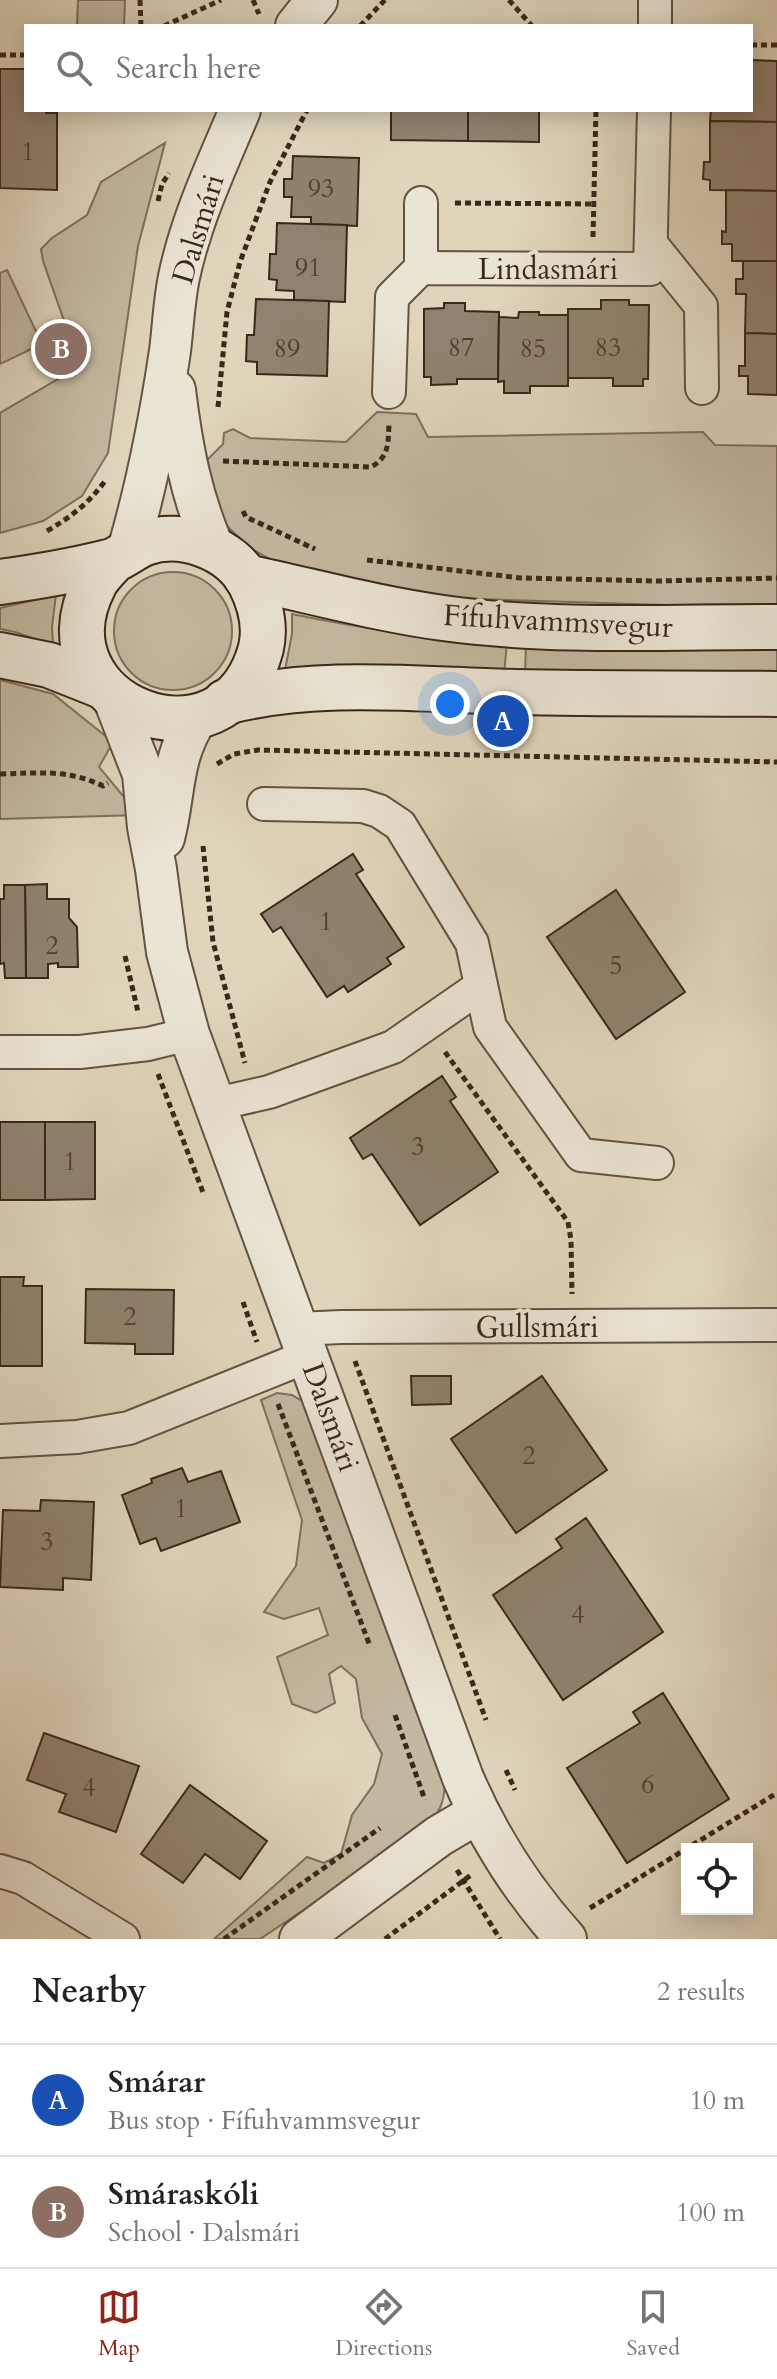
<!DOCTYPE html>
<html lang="en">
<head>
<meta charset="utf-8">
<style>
  body { margin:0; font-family:Cardo,serif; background:#f2f2f2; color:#222 }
  .controls { position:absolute; right:24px; bottom:24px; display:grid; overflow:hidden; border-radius:0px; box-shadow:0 4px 20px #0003 }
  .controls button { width:72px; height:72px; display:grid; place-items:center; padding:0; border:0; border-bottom:2px solid #e0e0e0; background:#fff; color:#222; font:40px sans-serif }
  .you { position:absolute; left:450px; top:704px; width:28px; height:28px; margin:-20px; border:6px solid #fff; border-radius:50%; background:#1a73e8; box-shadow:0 0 0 12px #1a73e833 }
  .badge { display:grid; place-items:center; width:52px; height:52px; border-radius:50%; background:#8f2418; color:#fff; font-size:26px; font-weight:700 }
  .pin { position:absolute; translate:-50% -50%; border:4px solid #fff; box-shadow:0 2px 8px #0006 }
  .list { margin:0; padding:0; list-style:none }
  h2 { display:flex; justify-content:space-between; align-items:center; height:104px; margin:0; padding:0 32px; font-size:34px }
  h2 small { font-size:26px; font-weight:400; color:#767676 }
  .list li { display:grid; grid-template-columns:52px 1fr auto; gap:24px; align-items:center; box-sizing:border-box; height:112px; padding:0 32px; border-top:2px solid #e0e0e0 }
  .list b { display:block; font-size:30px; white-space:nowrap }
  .list p { margin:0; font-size:26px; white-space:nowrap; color:#767676 }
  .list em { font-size:26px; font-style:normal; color:#767676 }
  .icon { flex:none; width:44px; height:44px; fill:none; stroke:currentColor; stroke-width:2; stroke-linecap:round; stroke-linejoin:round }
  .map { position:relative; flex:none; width:777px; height:1939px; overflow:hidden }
  .search { position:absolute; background:#fff; box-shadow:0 4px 20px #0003; left:24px; right:24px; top:24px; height:88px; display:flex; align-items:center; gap:20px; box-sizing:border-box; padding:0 28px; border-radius:0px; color:#767676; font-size:30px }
  .sheet { height:328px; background:#fff }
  nav { display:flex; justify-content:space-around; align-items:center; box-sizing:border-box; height:112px; border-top:2px solid #e0e0e0; background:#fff; font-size:22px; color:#767676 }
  nav a { display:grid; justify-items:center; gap:4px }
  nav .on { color:#8f2418 }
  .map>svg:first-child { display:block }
</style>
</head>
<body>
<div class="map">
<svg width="777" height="1939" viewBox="0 0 777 1939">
  <rect width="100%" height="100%" fill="#dfd5bb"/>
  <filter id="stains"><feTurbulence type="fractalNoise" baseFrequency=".0025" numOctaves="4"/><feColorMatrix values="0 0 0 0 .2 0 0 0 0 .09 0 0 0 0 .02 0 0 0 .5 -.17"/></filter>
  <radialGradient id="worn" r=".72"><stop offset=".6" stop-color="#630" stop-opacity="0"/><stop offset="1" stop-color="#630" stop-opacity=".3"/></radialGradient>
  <g fill="#c3b8a0" stroke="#7e705d" stroke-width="2">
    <polygon points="78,0 125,0 124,26 77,26"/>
    <polygon points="165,143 138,246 108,453 82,496 43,521 0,533 0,413 80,366 43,261 41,249 52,238 87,215 101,182"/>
    <polygon points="7,270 42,344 0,364 0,273"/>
    <polygon points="377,412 416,414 428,437 703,432 715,445 777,446 777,604 666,605 446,598 291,571 250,548 228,527 213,502 202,465 223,444 224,433 233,429 250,438 346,442"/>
    <circle cx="173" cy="631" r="59"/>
    <polygon points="56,595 52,627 53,645 15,632 0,629 0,608"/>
    <path d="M292,614c71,15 142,24 215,29l-3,31 -219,-4 7,-36z"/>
    <polygon points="526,642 777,645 777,673 525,674"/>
    <polygon points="0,680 53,694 113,742 99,767 139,815 0,819"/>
    <path d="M277,1393l15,2 15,9 138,372c0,31 -5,36 -26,57l-159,106h-46l93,-82 17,6 17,-9 11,-39 22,-31 8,-30 -20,-36 -6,-39 -15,-13 -12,8 6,29 -19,10 -24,-9 -15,-47 51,-22 -9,-27 -35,11 -20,-7 32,-46 6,-46 -41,-120z"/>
  </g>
  <g fill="#90826e" stroke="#3a281a" stroke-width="2">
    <polygon points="751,60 777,61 777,122 710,121 711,110 751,110"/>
    <polygon points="0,69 26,69 26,110 46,110 46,113 57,113 57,190 0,188"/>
    <polygon points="391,110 468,110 468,141 391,140"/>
    <polygon points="468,110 539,110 539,142 468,141"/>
    <polygon points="710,121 777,122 777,191 710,190 710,180 703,179 704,162 710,162"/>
    <polygon points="293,156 359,158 357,226 311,224 311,217 291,217 292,197 284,197 284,179 292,179"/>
    <polygon points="726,190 777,191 777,261 732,261 732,244 722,244 722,231 726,232"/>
    <polygon points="277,223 347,225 345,302 294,300 294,291 276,290 277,280 269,279 270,254 276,254"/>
    <polygon points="743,261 777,261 777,334 745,333 746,294 736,294 736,279 743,279"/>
    <polygon points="256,299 329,301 327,376 257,374 257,362 246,361 247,335 254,335"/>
    <polygon points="601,300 629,300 629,305 649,305 648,379 643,379 643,386 613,386 613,378 568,378 568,309 601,309"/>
    <polygon points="444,303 465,303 465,311 499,312 498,379 457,379 457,384 431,385 431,377 424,377 424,309 444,308"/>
    <polygon points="519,312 539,312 539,315 568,315 568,386 530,386 530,393 504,393 504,381 498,382 499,317 518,318"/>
    <polygon points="745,333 777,334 777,395 748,394 748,376 739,376 739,366 745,366"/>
    <polygon points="353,854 363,870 356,874 404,947 387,958 391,964 348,992 344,986 327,997 281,927 273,932 261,914"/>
    <polygon points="47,884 47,899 69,899 69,918 77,927 78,967 58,967 58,963 48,964 48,978 26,978 25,885"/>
    <polygon points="4,885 25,885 26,978 5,978 4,963 0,964 0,899 4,899"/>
    <polygon points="616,890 685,992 616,1039 547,937"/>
    <polygon points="442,1076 456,1097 450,1101 498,1172 420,1225 372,1154 363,1159 350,1138"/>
    <rect x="0" y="1122" width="45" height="78"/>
    <polygon points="45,1122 95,1122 95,1199 45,1200"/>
    <polygon points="0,1277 24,1277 23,1286 42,1286 42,1366 0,1366"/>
    <polygon points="86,1289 174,1290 173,1354 135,1354 135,1344 85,1343"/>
    <polygon points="411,1376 451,1376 451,1404 412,1405"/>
    <polygon points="542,1376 607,1470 516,1533 451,1439"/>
    <polygon points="182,1468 188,1482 221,1471 240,1522 161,1551 156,1538 140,1544 122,1495 152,1483 151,1479"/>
    <polygon points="41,1500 94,1502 91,1580 63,1578 63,1590 0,1587 3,1510 40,1511"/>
    <polygon points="586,1518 663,1632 563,1700 493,1595 562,1548 556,1539"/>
    <polygon points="663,1693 729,1799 627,1863 567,1768 640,1723 633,1712"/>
    <polygon points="44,1733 139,1766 116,1832 59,1812 66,1794 27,1780"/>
    <polygon points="190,1785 267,1841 240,1879 205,1854 183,1883 141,1854"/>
  </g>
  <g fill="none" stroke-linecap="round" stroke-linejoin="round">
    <g stroke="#635342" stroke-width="36">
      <g id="minor">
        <polyline points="655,26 655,0"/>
        <polyline points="651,244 701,306 702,388"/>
        <polyline points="421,268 421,203"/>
        <polyline points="389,392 392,297 421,268 650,269 654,110"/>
        <polyline points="264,804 363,806 379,811 400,825 472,943 490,1027 581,1155 657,1163"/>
        <polyline points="0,1052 80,1052 148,1044 189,1034"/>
        <polyline points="216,1104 269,1092 393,1047 481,986"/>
        <polyline points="298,1329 341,1327 777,1325"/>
        <polyline points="0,1441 77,1437 129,1428 308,1356"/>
        <polyline points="0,1871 23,1878 123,1939"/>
      </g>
    </g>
    <g stroke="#635342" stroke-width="44">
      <g id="tertiary">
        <polyline points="296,26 317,0"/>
        <path d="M175,390c7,57 16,106 39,159"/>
        <path d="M128,550c19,-65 32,-132 42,-199 3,-24 4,-50 9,-74 12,-58 38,-112 61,-167"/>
        <path d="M113,697l30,77 5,53 8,42 11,83 22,82 274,744c26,61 59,112 103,161"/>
        <path d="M164,838c12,-46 6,-79 34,-122"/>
        <polyline points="300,1939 439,1836 478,1813"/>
      </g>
    </g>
    <g stroke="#3a281a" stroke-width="48">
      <g id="secondary">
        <path d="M246,577c66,14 131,32 197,41 110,15 223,9 334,9"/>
        <path d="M0,582c36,-5 72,-11 108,-20 11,-2 24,-14 37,-19 37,-13 86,5 105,40 10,20 16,43 11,65 -34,133 -229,58 -167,-63 4,-9 12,-16 19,-24"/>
        <polyline points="0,655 49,665 102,686"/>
        <path d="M225,702c94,-24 195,-12 291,-10 87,2 174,1 261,2"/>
      </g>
    </g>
    <g stroke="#3a281a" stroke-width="5" stroke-dasharray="6 4" stroke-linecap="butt">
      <polyline points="140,0 141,26"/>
      <polyline points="253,0 259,14"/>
      <polyline points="509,0 532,26"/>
      <polyline points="164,26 221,0"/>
      <polyline points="360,26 385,0"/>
      <polyline points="751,45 777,45"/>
      <polyline points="0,55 26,55"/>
      <polyline points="158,201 162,184 169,173"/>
      <polyline points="455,203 594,204"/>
      <polyline points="593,237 596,110"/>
      <polyline points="218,407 227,312 240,262 270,182 307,110"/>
      <path d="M223,461l148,6c18,-10 17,-23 18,-42"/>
      <polyline points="243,511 246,517 315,549"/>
      <path d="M47,531c24,-14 42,-28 58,-50"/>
      <polyline points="367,560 521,578 657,581 777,578"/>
      <polyline points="217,764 234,754 258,750 777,762"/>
      <path d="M0,774c38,-1 68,-5 103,12l5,-3"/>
      <polyline points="203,846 213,942 245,1063"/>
      <polyline points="125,956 138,1012"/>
      <polyline points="445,1052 568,1222 571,1240 572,1294"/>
      <polyline points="158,1074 204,1195"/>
      <polyline points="243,1302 257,1342"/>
      <polyline points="355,1361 486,1720"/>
      <polyline points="278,1404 370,1646"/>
      <polyline points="395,1715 425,1800"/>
      <polyline points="506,1770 515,1790"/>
      <polyline points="457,1870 500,1939"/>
      <polyline points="590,1908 777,1793"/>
      <polyline points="224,1939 380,1828"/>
      <polyline points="385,1939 471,1875"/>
    </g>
    <use href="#minor" stroke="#eae4d3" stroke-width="32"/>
    <use href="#tertiary" stroke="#eae4d3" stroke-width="40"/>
    <use href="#secondary" stroke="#eae4d3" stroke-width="44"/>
  </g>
  <g text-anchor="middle" stroke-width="8" stroke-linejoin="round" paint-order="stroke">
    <g font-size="26" fill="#503e2f">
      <text x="28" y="160">1</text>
      <text x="321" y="197">93</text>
      <text x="308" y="276">91</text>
      <text x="461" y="356">87</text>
      <text x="608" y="356">83</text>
      <text x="287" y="357">89</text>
      <text x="533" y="357">85</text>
      <text x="326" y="930">1</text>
      <text x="52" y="954">2</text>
      <text x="616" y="974">5</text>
      <text x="418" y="1155">3</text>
      <text x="70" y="1170">1</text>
      <text x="130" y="1325">2</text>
      <text x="529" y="1464">2</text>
      <text x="181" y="1517">1</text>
      <text x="47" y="1550">3</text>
      <text x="578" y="1623">4</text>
      <text x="648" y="1793">6</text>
      <text x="89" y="1796">4</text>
    </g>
    <g font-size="30" fill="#3a281a" stroke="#eae4d3">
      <text transform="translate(198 229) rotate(-73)" y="10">Dalsmári</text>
      <text x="548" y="279">Lindasmári</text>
      <text transform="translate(558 621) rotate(3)" y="10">Fífuhvammsvegur</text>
      <text x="537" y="1337">Gullsmári</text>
      <text transform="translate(331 1417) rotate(70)" y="10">Dalsmári</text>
    </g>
  </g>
  <rect width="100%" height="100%" filter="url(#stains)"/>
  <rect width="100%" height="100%" fill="url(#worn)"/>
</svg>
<div class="controls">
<button><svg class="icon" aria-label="locate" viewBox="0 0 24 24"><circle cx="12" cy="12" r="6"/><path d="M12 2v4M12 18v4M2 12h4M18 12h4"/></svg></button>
</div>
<div class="you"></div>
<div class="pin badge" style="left:503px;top:721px;background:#1a4fb4">A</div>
<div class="pin badge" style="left:61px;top:349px;background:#8d6e63">B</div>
<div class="search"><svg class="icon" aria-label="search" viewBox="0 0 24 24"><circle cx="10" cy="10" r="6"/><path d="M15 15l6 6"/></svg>Search here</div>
</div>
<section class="sheet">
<h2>Nearby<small>2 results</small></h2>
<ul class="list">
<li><span class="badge" style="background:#1a4fb4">A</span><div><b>Smárar</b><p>Bus stop · Fífuhvammsvegur</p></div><em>10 m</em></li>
<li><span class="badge" style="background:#8d6e63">B</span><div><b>Smáraskóli</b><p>School · Dalsmári</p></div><em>100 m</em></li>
</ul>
</section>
<nav>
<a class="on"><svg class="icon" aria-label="map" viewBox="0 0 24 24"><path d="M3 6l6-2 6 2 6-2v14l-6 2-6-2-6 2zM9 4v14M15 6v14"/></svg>Map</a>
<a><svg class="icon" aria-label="directions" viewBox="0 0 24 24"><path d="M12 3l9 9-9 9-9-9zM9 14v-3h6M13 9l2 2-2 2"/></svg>Directions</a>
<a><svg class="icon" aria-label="saved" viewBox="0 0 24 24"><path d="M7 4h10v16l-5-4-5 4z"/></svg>Saved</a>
</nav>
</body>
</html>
